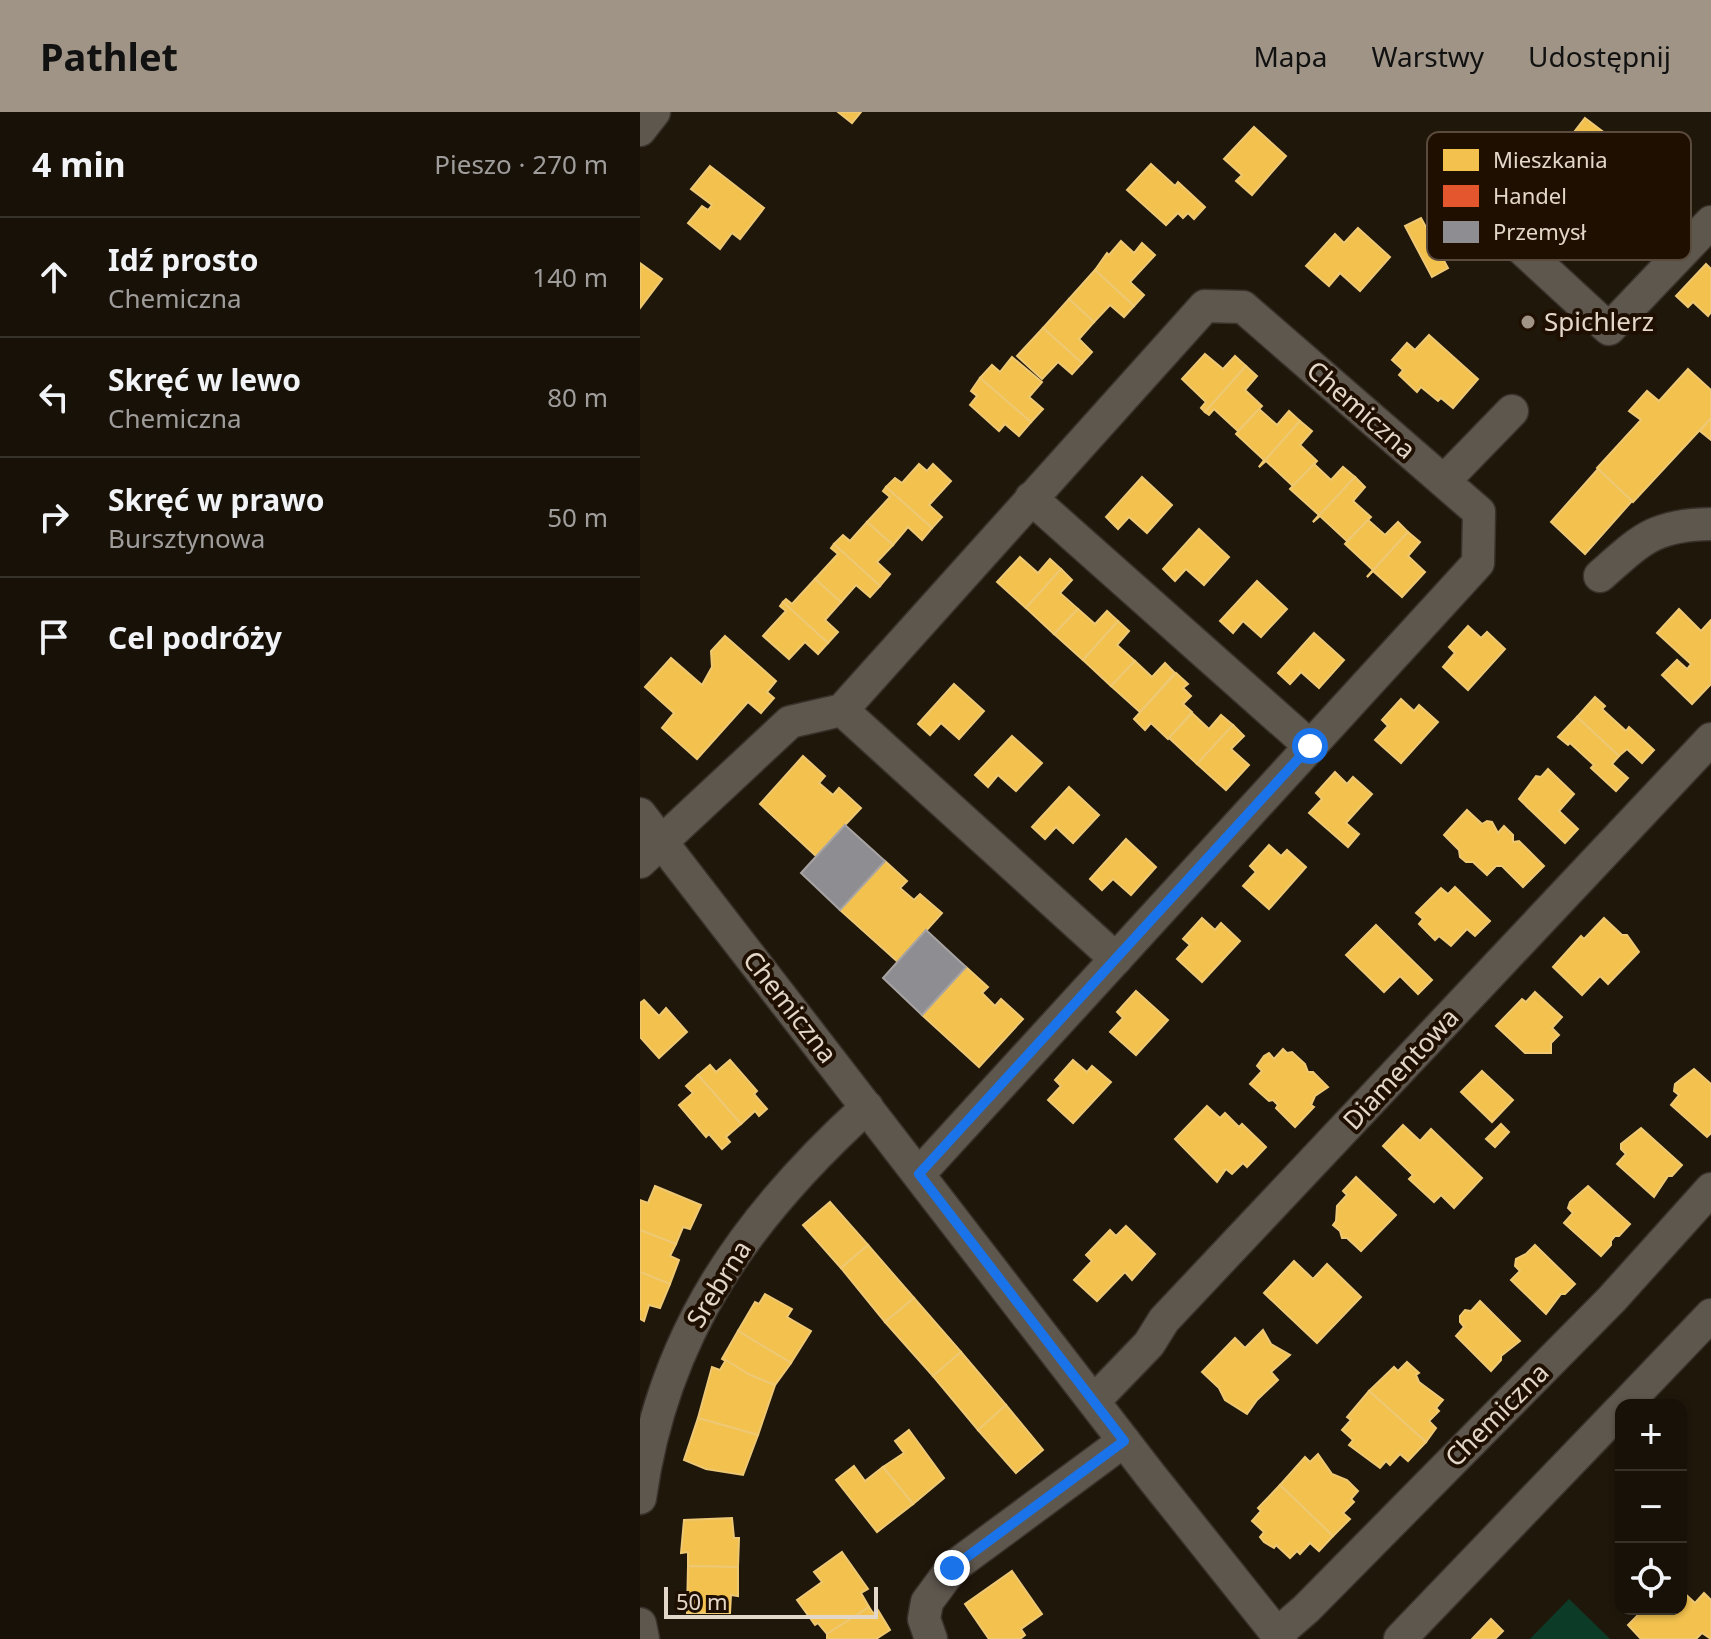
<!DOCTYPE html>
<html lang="pl">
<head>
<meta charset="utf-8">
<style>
  body { margin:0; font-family:"Noto Sans",sans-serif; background:#251f16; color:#f1f3f6 }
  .controls { position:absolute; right:24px; bottom:24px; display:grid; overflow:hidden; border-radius:16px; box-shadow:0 2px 6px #0004 }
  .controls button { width:72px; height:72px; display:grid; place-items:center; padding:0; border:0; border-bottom:2px solid #363129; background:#181108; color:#f1f3f6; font:40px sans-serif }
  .scale { position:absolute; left:24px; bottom:20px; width:214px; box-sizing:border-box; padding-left:8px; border:4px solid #e3d7c9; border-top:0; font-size:22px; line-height:28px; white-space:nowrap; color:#e3d7c9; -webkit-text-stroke:6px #1f0f00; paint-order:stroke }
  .stop { position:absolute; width:24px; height:24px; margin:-18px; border:6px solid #1a73e8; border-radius:50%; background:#fff }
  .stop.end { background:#1a73e8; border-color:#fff; box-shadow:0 2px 8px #0008 }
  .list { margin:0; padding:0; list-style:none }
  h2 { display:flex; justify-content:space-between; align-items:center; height:104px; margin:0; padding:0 32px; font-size:34px }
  h2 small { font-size:26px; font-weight:400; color:#9f9d9c }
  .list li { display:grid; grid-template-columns:52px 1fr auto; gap:24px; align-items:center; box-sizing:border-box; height:120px; padding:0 32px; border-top:2px solid #363129 }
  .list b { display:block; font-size:30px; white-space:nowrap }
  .list p { margin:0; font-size:26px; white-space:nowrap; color:#9f9d9c }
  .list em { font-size:26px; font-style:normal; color:#9f9d9c }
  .icon { flex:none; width:44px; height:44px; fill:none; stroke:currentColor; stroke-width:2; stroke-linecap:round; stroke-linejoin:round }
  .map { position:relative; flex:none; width:1071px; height:1527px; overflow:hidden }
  header { display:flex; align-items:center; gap:48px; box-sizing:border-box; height:112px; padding:0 40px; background:#9f9486; color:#111 }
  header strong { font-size:38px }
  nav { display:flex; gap:44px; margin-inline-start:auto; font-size:28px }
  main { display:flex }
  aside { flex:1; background:#181108 }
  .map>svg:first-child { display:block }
</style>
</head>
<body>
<header>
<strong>Pathlet</strong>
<nav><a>Mapa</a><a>Warstwy</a><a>Udostępnij</a></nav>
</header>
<main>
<aside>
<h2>4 min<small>Pieszo · 270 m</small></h2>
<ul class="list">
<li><svg class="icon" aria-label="ahead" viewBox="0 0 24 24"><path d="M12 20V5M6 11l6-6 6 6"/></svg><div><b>Idź prosto</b><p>Chemiczna</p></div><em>140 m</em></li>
<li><svg class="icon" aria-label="left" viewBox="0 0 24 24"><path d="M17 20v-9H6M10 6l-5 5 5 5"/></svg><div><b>Skręć w lewo</b><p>Chemiczna</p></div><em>80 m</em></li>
<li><svg class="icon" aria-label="right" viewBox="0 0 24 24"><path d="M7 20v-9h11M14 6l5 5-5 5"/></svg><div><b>Skręć w prawo</b><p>Bursztynowa</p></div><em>50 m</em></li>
<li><svg class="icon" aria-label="arrive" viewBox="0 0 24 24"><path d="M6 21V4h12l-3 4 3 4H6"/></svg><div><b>Cel podróży</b></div></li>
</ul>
</aside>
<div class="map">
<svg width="1071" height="1527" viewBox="0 0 1071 1527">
  <rect width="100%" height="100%" fill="#20170b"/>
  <polygon fill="#0c3c28" points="929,1487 970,1527 890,1527"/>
  <g fill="#f2c14e" stroke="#eec873" stroke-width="2">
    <polygon points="198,0 221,0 212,11"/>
    <polygon points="945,6 995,44 972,76 921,37"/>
    <polygon points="614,15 646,44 612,83 596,69 602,63 584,47"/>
    <polygon points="511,52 535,74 538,70 565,95 554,107 548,101 543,106 538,101 526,113 487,78"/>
    <polygon points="70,54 124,96 100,127 92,121 80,137 48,111 62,94 68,98 72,93 51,77"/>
    <polygon points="781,106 808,156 792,165 765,114"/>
    <polygon points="718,116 750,145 720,179 700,161 689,174 666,154 695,122 704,131"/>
    <polygon points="481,129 494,141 502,131 515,143 490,170 504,183 494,194 455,158 467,141 469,143"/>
    <polygon points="0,151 22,167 0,196"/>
    <polygon points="1066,152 1071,157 1071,200 1068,204 1053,190 1048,195 1036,184"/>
    <polygon points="455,158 494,194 484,205 470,193 454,210 429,187"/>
    <polygon points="429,187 454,210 439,227 452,240 442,251 403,216"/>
    <polygon points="403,216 442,251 432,262 418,250 402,267 377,244"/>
    <polygon points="789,223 838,267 813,296 801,286 798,289 781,275 777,280 759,263 763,258 752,248 767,231 775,238"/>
    <polygon points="565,242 583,257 595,244 606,254 565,300 561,296 566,290 542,267"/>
    <polygon points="372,245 402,270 389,285 403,297 391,310 340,266 352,253 360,260"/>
    <polygon points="606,254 617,264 605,278 622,294 598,319 574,297 569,303 565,300"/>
    <polygon points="1048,257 1071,278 1071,306 993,390 957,356 1001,308 989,299 1007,279 1019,289"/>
    <polygon points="340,266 391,310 379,324 365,312 359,319 330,293 337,284 331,279"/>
    <polygon points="619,297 637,313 649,299 660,309 619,355 624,348 596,322"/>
    <polygon points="1071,306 1071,328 1060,319"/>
    <polygon points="660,309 672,319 660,333 677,349 653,374 626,349 619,355"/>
    <polygon points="279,352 287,359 293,352 311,369 289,393 302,405 292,416 246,375 255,366 262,371"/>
    <polygon points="674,352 691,368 703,355 715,365 673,410 679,403 650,377"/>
    <polygon points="958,357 992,389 945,442 911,410"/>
    <polygon points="502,365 532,393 507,421 489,405 478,417 466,405"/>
    <polygon points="715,365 725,375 713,389 731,405 707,429 680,404 673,410"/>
    <polygon points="246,375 292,416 282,428 268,415 253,433 227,410 250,385 243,379"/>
    <polygon points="728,408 745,423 758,410 768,420 727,465 733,458 705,432"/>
    <polygon points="227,410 253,433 237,450 250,462 240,474 194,432 203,423 210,429"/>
    <polygon points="559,417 589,445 564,473 546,457 535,469 523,457"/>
    <polygon points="768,420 780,430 768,444 785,460 762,485 733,459 727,465"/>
    <polygon points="194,432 240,474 230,485 216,473 201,490 175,467 198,442 191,436"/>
    <polygon points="380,445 398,461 410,447 421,457 386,496 357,470"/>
    <polygon points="421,457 432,468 420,481 438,497 414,522 386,496"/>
    <polygon points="175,467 201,490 185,508 198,520 188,531 143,490 146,487 152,492"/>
    <polygon points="617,469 647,497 621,525 603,509 593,521 580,509"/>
    <polygon points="143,490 188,531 178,542 165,530 149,547 123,524 146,499 140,494"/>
    <polygon points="438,497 455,512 467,499 478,509 443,548 414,522"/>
    <polygon points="1039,497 1061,519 1071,508 1071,572 1052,592 1022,563 1037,548 1047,557 1051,552 1017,521"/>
    <polygon points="478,509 489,519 477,533 495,549 471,574 443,548"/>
    <polygon points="828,514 841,526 847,520 865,537 828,578 803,555 815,541 809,535"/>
    <polygon points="674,521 704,548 679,576 661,560 650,572 638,561"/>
    <polygon points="85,524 136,569 127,580 134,586 121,601 108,590 57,647 22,616 34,601 5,575 31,546 62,573 72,555 71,539"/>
    <polygon points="495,549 512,565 525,551 535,561 500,600 471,574"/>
    <polygon points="536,561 548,572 543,576 551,584 543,592 552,600 528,627 511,611 505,618 494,607"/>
    <polygon points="314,572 344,599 319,627 301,611 290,623 278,612"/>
    <polygon points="955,585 965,594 962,597 986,619 989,615 1014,638 1002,651 987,637 979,644 937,605"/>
    <polygon points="761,587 774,599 779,593 798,610 761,651 735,628 748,614 742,608"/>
    <polygon points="552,601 569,617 581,603 593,613 557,652 529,626"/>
    <polygon points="937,605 979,644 972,652 988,666 976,679 951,656 954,653 930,631 928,633 918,625"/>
    <polygon points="593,613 604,624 591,637 609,653 586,678 557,652"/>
    <polygon points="372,624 402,651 376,679 358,663 348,675 335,663"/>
    <polygon points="163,644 185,664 179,671 193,683 199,676 221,696 176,744 120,692"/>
    <polygon points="908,657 934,682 919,699 938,717 925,731 879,687 896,664 901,665"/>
    <polygon points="695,660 707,672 713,665 732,682 706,711 719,722 708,735 669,701 682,687 676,681"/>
    <polygon points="429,675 459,703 433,731 416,715 405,727 392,715"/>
    <polygon points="827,698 842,712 847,709 852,710 858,721 864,714 873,723 873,730 879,729 904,754 883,775 862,754 856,754 847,763 833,750 826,750 820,745 819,738 804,723"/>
    <polygon points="486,727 516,755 491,783 473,767 462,778 450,767"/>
    <polygon points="629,733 641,744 647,738 666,755 629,797 603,774 616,760 610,754"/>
    <polygon points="245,749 267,769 260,776 274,788 280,782 302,801 258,850 200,798"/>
    <polygon points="815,775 850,809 835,824 827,817 811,834 799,824 795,828 779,812 783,807 776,801 801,776 808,782"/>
    <polygon points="562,806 575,818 581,811 600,829 562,870 537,847 550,833 543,827"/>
    <polygon points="964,806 982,823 987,823 999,840 968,872 960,864 942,883 913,855 941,824 944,827"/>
    <polygon points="736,813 792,868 778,882 760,864 744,880 706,843"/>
    <polygon points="326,855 348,875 342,881 355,894 361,887 383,907 339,955 282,903"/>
    <polygon points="496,879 528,908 496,943 470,920 483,906 477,900"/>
    <polygon points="895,880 922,905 912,916 919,923 911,931 911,941 885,941 856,914 882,887 886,890"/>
    <polygon points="4,888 19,904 26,896 47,920 19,946 0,925 0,891"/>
    <polygon points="643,937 647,941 652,940 665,952 668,960 673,960 688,975 675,984 671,993 674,995 655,1015 636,996 638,993 633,988 629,989 610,972 622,959 617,954 624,944 629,941 634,947"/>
    <polygon points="90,948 117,979 114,982 127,997 119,1004 115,999 101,1012 58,963 70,953 76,960"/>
    <polygon points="433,948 447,960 452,954 471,970 433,1011 408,988 421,974 415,968"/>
    <polygon points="1054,957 1071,972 1071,1021 1067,1025 1031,993 1039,983 1034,979 1035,972"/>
    <polygon points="842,959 873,988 852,1010 821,980"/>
    <polygon points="58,963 101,1012 86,1025 90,1030 82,1037 69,1022 66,1025 39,993 53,981 46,974"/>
    <polygon points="567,994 580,1006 585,1001 599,1015 602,1012 626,1035 607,1055 603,1051 592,1062 586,1057 577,1070 535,1027"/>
    <polygon points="861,1012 869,1020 855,1035 846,1027"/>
    <polygon points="763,1013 780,1029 791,1017 842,1066 814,1096 801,1083 794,1090 769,1067 773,1063 743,1034"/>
    <polygon points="1001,1016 1042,1053 1032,1064 1028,1064 1014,1085 977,1052 986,1042 981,1037 981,1032"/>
    <polygon points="716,1065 756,1103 721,1139 707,1126 702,1126 700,1119 693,1113 696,1109 697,1094 707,1083 703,1079"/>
    <polygon points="15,1074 61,1093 50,1117 43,1115 36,1132 0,1118 0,1088 8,1091"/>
    <polygon points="948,1074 990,1112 979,1124 975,1124 971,1129 971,1133 961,1144 924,1111 933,1101 928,1096 930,1090"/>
    <polygon points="190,1090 228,1133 201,1156 163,1113"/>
    <polygon points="486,1114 515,1142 492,1168 485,1160 457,1189 434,1168 452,1149 446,1143 470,1118 476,1124"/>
    <polygon points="0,1118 36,1132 30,1144 39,1148 30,1172 0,1160"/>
    <polygon points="228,1133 274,1186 245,1210 201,1156"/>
    <polygon points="895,1133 935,1172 925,1182 921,1182 906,1202 871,1168 880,1159 875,1154 876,1147 886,1142"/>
    <polygon points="654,1149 673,1167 687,1152 721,1185 677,1231 624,1181"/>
    <polygon points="0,1160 30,1172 20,1196 9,1193 4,1209 0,1207"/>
    <polygon points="125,1182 152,1197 147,1205 171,1219 151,1251 98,1219 115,1190 119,1192"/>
    <polygon points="274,1186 321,1240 293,1264 245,1210"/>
    <polygon points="840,1189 880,1229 861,1244 861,1248 851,1259 816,1224 824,1215 820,1210 820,1204 825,1198 831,1199"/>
    <polygon points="623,1218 631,1232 650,1243 631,1260 638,1268 617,1288 607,1302 585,1288 579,1276 562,1260 595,1226 605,1236"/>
    <polygon points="98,1219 151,1251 135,1273 110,1263 82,1247"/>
    <polygon points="321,1240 366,1293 338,1318 293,1264"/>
    <polygon points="86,1248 110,1263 135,1273 118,1323 58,1306 72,1255 80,1258"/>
    <polygon points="767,1250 779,1261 776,1263 779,1270 803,1288 796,1296 799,1299 789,1309 796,1316 786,1330 729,1279 754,1255 758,1259"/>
    <polygon points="729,1279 786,1330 768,1349 760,1342 750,1353 746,1349 740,1356 709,1333 713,1328 702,1318 711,1308 707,1305"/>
    <polygon points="366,1293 403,1338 376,1361 338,1318"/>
    <polygon points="58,1306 118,1323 103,1363 66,1357 44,1348"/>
    <polygon points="269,1318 304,1366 273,1392 243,1355 264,1341 255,1329"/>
    <polygon points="678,1342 692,1362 707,1368 718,1379 711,1387 714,1390 703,1401 710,1407 693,1424 640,1373 665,1345 670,1350"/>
    <polygon points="214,1354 225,1369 243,1355 273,1392 237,1420 196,1368"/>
    <polygon points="640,1373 693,1424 679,1439 670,1431 660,1442 657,1439 650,1446 636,1433 634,1436 624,1430 620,1425 624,1420 612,1409 621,1399 618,1396"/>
    <polygon points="92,1406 94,1426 99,1426 98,1455 48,1454 48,1440 41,1441 44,1408"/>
    <polygon points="202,1440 228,1477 221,1481 229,1495 187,1522 178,1511 175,1513 157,1488 182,1470 174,1460"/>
    <polygon points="48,1454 98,1455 98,1484 91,1483 90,1501 47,1501"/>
    <polygon points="372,1459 402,1502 381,1517 385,1523 380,1527 349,1527 325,1492"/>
    <polygon points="1041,1478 1055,1491 1064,1481 1071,1488 1071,1527 1062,1521 1056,1527 1001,1527 988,1513 1004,1497 1041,1497"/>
    <polygon points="229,1495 233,1501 238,1498 250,1518 236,1527 187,1527 187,1522"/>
    <polygon points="851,1507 863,1519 855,1527 832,1527"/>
  </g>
  <g fill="#8d8d92" stroke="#a7a3a2" stroke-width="2">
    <polygon points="205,713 245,749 200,798 161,761"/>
    <polygon points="286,818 326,855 282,903 243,866"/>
  </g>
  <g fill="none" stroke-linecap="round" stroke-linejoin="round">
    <g stroke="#39322b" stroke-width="35">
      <g id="minor">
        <polyline points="0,18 14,0"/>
        <polyline points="854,111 969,217 1071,110"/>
        <polyline points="804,369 872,299"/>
        <polyline points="391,386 670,634"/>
        <path d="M960,464c41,-36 53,-51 111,-52"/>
        <polyline points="202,598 476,847"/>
        <polyline points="0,702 511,1364 641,1527"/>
        <polyline points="0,750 150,610 202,598 565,194 603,195 839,400 838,451 279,1062"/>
        <polyline points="454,1289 509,1232 524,1208 1071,627"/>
        <polyline points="985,1293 1071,1203"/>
        <path d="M0,1386c23,-165 106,-281 227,-391"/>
        <polyline points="0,1512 3,1527"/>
        <polyline points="637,1522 666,1497 972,1187 1071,1077"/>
        <polyline points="291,1527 284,1507 287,1490 312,1456 484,1329"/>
        <polyline points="760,1527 981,1297"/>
      </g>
    </g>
    <use href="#minor" stroke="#5e574e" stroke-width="32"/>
  </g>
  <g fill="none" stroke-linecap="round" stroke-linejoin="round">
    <polyline stroke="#1a73e8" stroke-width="10" points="312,1456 484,1329 279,1062 670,634"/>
  </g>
  <circle fill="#9f9486" stroke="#1f0f00" stroke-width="3" cx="888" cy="210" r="8"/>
  <g text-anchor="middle" stroke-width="8" stroke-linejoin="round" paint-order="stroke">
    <g font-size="26" fill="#e3d7c9" stroke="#1f0f00" text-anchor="start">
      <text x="904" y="219">Spichlerz</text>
    </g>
    <g font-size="26" fill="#e3d7c9" stroke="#1f0f00">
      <text transform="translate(721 298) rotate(41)" y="9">Chemiczna</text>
      <text transform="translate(150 895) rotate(52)" y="9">Chemiczna</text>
      <text transform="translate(761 957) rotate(-47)" y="9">Diamentowa</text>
      <text transform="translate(79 1172) rotate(-58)" y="9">Srebrna</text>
      <text transform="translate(857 1303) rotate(-45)" y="9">Chemiczna</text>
    </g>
  </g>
  <rect x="787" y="20" width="264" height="128" rx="12" fill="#1f0f00" stroke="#5a4b3c" stroke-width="2"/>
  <rect x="803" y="37" width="36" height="22" fill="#f2c14e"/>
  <rect x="803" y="73" width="36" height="22" fill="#e4572e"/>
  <rect x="803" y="109" width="36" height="22" fill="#8d8d92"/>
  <g font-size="22" fill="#e3d7c9">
    <text x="853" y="56">Mieszkania</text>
    <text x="853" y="92">Handel</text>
    <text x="853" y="128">Przemysł</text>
  </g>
</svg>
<div class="controls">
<button>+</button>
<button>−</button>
<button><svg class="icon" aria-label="locate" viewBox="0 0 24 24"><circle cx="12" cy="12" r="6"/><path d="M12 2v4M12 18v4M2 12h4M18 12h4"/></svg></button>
</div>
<div class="scale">50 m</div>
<div class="stop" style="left:670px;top:634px"></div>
<div class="stop end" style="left:312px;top:1456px"></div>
</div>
</main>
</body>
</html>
